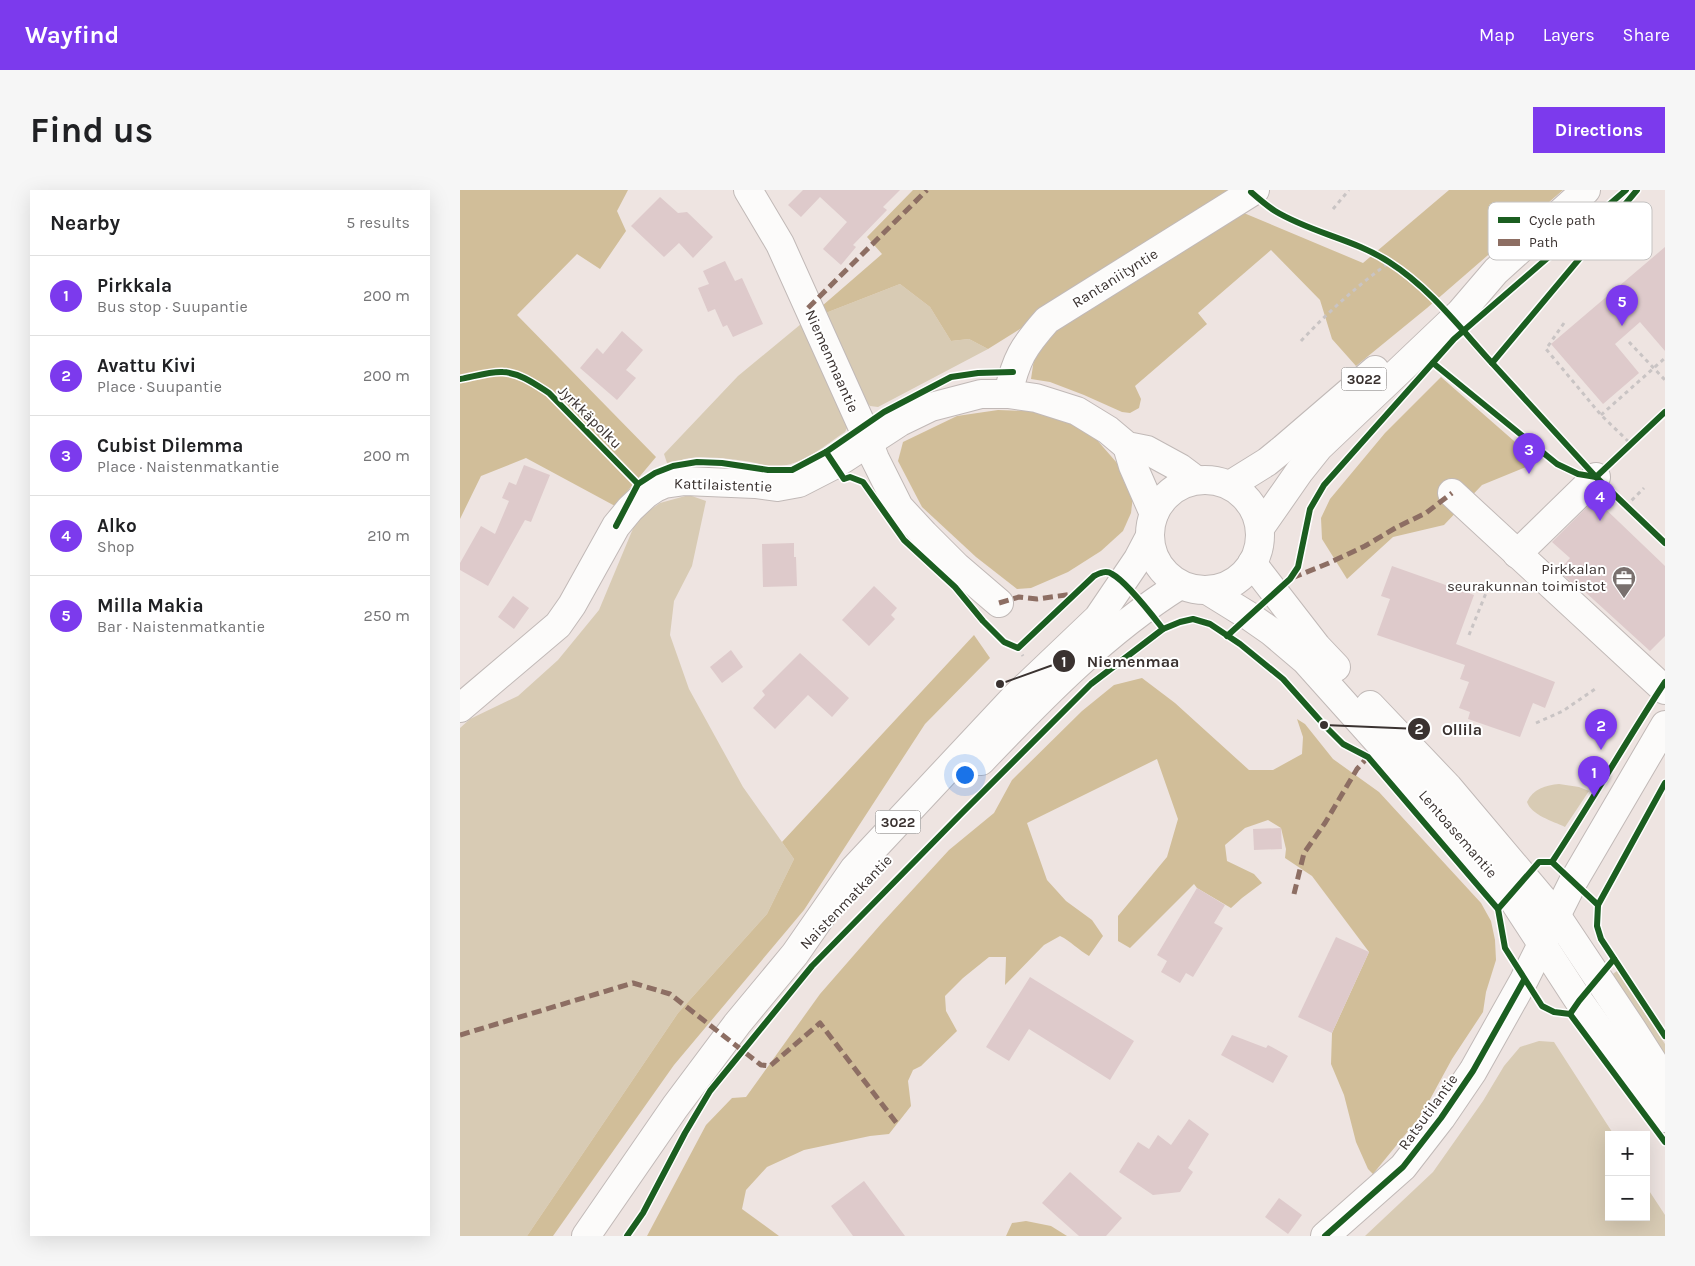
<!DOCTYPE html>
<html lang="en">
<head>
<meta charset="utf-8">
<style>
  body { margin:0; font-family:Karla,sans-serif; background:#f6f6f6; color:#202124 }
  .controls { position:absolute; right:15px; bottom:15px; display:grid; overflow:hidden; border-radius:0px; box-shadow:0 5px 20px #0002 }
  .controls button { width:45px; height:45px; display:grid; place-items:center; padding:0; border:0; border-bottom:1px solid #e0e0e0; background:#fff; color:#202124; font:25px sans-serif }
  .you { position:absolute; left:504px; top:584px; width:18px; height:18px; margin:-12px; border:4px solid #fff; border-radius:50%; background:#1a73e8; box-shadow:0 0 0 8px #1a73e833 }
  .badge { display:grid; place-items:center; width:32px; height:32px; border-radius:50%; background:#7c3aed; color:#fff; font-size:16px; font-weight:700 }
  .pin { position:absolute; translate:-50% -41px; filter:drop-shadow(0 1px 2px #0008) }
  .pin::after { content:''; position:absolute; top:26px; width:18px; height:15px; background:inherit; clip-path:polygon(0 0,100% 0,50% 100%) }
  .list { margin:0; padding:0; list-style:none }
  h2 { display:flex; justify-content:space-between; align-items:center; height:65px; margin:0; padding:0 20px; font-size:21px }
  h2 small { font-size:16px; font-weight:400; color:#757577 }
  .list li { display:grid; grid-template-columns:32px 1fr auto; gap:15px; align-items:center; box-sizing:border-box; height:80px; padding:0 20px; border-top:1px solid #e0e0e0 }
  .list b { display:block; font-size:19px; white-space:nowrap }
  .list p { margin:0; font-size:16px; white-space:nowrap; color:#757577 }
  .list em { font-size:16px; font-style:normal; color:#757577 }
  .map { position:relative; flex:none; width:1205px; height:1046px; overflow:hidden; border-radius:0px }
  header { display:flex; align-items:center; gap:30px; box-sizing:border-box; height:70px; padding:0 25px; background:#7c3aed; color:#fff }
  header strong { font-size:24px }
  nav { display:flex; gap:28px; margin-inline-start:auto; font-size:18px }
  .intro { display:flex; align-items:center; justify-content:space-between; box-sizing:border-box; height:120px; padding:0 30px }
  h1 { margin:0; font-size:35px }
  .button { padding:12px 22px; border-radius:0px; background:#7c3aed; color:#fff; font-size:18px; font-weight:700 }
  main { display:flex; gap:30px; padding:0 30px }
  aside { flex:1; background:#fff; border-radius:0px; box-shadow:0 5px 20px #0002 }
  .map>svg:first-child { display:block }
</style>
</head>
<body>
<header>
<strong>Wayfind</strong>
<nav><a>Map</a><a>Layers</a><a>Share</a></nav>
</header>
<div class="intro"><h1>Find us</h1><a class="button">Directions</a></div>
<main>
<aside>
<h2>Nearby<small>5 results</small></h2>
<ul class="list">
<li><span class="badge">1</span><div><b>Pirkkala</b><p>Bus stop · Suupantie</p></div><em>200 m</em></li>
<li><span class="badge">2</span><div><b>Avattu Kivi</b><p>Place · Suupantie</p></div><em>200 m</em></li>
<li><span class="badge">3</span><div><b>Cubist Dilemma</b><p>Place · Naistenmatkantie</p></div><em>200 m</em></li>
<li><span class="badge">4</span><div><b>Alko</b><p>Shop</p></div><em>210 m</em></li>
<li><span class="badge">5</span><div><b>Milla Makia</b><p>Bar · Naistenmatkantie</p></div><em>250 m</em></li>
</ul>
</aside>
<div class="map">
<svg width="1205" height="1046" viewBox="0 0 1205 1046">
  <rect width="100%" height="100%" fill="#eee4e1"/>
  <g fill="#d8cbb4">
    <polygon points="440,94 470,117 491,151 509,149 528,159 418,217 410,216 404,209 363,124"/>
    <path d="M341,134l47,102 -3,6c-20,13 -39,31 -64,34 -11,2 -20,-2 -30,-4 -16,-3 -55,-8 -69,-2 -5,1 -10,4 -14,6l-4,-12 74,-78z"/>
    <polygon points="229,305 246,311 232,376 214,411 210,445 229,499 283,597 334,669 307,724 218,823 67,1046 0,1046 0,538 10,529 58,506 98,470 139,420 177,329 200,313"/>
    <path d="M1099,594l20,3 10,4 -24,36c-12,-6 -34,-12 -38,-25 6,-13 19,-17 32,-18z"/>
    <polygon points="1157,781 1205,854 1205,871 1150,786"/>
    <polygon points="1079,851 1094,852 1154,945 1149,945 1149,1027 1186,1027 1186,996 1205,1025 1205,1046 905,1046 973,982 1023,911 1044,876 1060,857"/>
  </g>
  <g fill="#d1be99">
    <polygon points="0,0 168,0 157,21 166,41 140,79 117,64 57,125 196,267 155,316 66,268 21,286 0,329"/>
    <polygon points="453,0 782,0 528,159 509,149 491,151 470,117 440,94 363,124 362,116 422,64 407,47"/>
    <polygon points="989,0 1103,0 967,118 896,176 872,149 860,110 811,60 738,123 747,134 675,196 681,209 679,218 670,223 662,222 624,205 590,192 571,189 574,169 589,144 779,21 903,73"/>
    <polygon points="981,187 1078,272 1022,295 984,335 933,347 887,389 862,349 861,328 870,309 925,243"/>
    <polygon points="538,220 570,221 606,230 637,250 657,273 673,306 671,323 663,341 641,361 608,382 571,398 557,399 516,367 462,317 438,271 443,252 497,226"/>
    <polygon points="514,445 530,468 465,534 344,720 214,875 93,1046 67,1046 218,823 307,724 334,669 322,652"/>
    <path d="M682,488l33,25 74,67h24l29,-16 1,-17 -6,-18 8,5 28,35 46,33 102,111 10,18 4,19 1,20 -10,32 -3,20 -31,47 -30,55 -49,60 -5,-5 -12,-27 -12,-47 -13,-31 1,-31 37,-81 -57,-76 -27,-18 1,-9 -5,-21 -13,-8 -23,8 -20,17 2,16 27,13 8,9 -20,15 -11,10 -34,-20 -3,-4 -64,64 -12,-7v-25l49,-59 11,-38 -21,-60 -130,64 20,57 19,21 26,19 11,16 -14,20c-11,-6 -18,-15 -29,-20l-16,9 -39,40 1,-28h-17l-26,21 -18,18 1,15 11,20 -36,35 -8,4 -5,11 3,25 -22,28 -19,2 -66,14 -37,17 -21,23 -4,19 37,27h-132l59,-111 26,-27 14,-1 74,-103 61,-70 68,-74 45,-37 18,-33 70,-69 32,-26z"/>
    <polygon points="566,1031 591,1036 607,1046 546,1046 552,1033"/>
  </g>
  <g fill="#decacb">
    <polygon points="343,0 440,0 423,17 427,20 393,55 396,57 381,75 363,59 387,32 360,7 341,27 328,15"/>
    <polygon points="200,7 218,23 227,22 253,47 233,68 219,53 204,67 171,36"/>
    <polygon points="1205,57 1205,161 1180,132 1155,154 1179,183 1143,214 1091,154"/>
    <polygon points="265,71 275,91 282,88 303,134 273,147 267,135 263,137 255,119 248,122 238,98 249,94 243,81"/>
    <polygon points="162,141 183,160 166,180 176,188 157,210 120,178 137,158 143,164"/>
    <polygon points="64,275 90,285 71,332 65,330 28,396 0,380 0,373 21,336 35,344 49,311 42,308 49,292 56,295"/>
    <polygon points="1135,309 1205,376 1205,446 1190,461 1123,400 1122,402 1099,381 1110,368 1092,352"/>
    <polygon points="334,353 334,367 336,367 337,396 303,397 302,354"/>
    <polygon points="932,376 1014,405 996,454 1095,492 1085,518 1073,513 1060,547 1008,529 1010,522 999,518 1009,492 1000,489 1005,475 917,445 930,409 921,406"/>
    <polygon points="414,396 437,418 431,425 435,429 409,456 382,430"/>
    <polygon points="53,406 69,418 54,439 38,427"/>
    <polygon points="271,460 283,477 262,493 250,477"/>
    <polygon points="340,463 389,508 372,527 348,505 315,539 293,518 305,505 302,501"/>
    <polygon points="821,638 822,659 794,660 793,639"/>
    <polygon points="737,698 765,715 754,733 763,738 733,787 726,783 720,793 701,782 707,771 697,765"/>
    <polygon points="876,747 909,762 872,843 838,827"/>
    <polygon points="570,787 674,851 650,890 569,839 549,871 526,857"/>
    <polygon points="772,845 806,858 808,855 828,866 813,893 761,865"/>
    <polygon points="729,929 749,944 728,978 733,982 720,1002 693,1005 659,982 678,952 689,959 698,945 711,955"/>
    <polygon points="610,982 662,1028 646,1046 619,1046 582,1013"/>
    <polygon points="404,991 445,1046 393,1046 371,1016"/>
    <polygon points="819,1008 842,1025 828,1044 805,1027"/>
  </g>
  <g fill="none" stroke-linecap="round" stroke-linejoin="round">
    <g stroke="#c1b9b7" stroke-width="30">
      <g id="minor">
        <polyline points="288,0 320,54 402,236 415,269 439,317 464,344 497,377 539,413"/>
        <path d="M548,204c8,-35 15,-47 39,-74l208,-130"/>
        <polyline points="667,256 673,276 694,324"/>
        <polyline points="992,303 1205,500"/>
        <polyline points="1057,364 1136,287"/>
        <polyline points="0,518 98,435 112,415 156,336 170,319 186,304 195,298 204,294 225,291 295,294 317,297 339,293 374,275 440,232 471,217 521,204 548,204 576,208 617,221 648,240 667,256 687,260 720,278 736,290"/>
        <polyline points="865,1046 943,977 981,928 1013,881 1064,790 1113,692 1205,535"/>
      </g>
    </g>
    <g stroke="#c1b9b7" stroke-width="30">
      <g id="major">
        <circle cx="745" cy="345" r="55"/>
        <polyline points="770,295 807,272 823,259 915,180"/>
        <polyline points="800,338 839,282 859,257 1000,123 1036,81 1126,0"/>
        <polyline points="792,373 857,457 876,477"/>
        <polyline points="747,400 789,426 812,442 845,470 922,556 1050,705 1119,811 1183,900 1205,928"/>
        <polyline points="910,515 988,597 1096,725 1172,839 1205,891"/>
        <path d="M521,571c61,-64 124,-129 199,-176"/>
        <polyline points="126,1046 215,917 277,834 335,764 394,679 554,508 638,428 678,369 689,348"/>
      </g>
    </g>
    <g stroke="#c9c4c4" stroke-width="3" stroke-dasharray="4 4" stroke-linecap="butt">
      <polyline points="873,19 889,0"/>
      <polyline points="1104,133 1086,159 1141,225 1171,254"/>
      <path d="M841,151c27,-29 57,-56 89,-79"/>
      <polyline points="1169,152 1205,190"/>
      <polyline points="1141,225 1205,168"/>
      <polyline points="1166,316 1184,298"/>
      <polyline points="1009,445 1026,403"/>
      <polyline points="558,458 563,466"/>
      <polyline points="1076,533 1103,521 1138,497"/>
    </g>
    <use href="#minor" stroke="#fcfbfa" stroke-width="28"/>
    <use href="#major" stroke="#fcfbfa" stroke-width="28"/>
    <g stroke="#8d6e63" stroke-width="5" stroke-dasharray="10 5" stroke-linecap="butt">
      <polyline points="348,118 467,0"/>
      <polyline points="832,388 869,373 905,356 937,337 966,323 992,303"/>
      <polyline points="539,413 559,407 577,409 613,404"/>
      <polyline points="834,704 844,663 865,633 897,579 908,567"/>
      <polyline points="0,845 173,793 210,804 301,875 310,876 360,833 438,935"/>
    </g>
    <g stroke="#fff" stroke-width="9">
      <g id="cycleway">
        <polyline points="1177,0 1032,173 1136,287 1205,353"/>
        <path d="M791,2c8,7 16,14 24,19 36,22 79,28 114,51 41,26 71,66 103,101"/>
        <polyline points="973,173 1097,274 1118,284 1136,287 1205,222"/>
        <path d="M0,189c12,-2 31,-8 43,-7 17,1 32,12 46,21l89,91"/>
        <path d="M366,262l18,27 6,-2 13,5 41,58 51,47 28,34 21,21 14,6 76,-72c6,-3 12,-6 18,-2 15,8 40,41 51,55"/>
        <polyline points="156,336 178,294 195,283 213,276 237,272 262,273 308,280 332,280 366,262 424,222 491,187 518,183 553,182"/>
        <polyline points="767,446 830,389 838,377 850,319 864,295 994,149 1166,0"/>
        <polyline points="1092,672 1138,715 1137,736 1141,749 1205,846"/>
        <polyline points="1138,715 1205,593"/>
        <path d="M1038,719l41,-47h13c39,-59 74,-121 113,-180"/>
        <polyline points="1110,824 1119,811 1154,769"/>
        <polyline points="167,1046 183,1023 225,943 250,901 352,776 501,624 631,494 703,439 720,432 733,429 750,434 780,454 823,489 864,535 883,554 908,567 1038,719 1045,758 1082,816 1094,822 1110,824 1205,952"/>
        <polyline points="865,1046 943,977 981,928 1013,881 1064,790"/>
      </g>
    </g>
    <use href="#cycleway" stroke="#1b5e20" stroke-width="6"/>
  </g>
  <defs>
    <g id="office-pin" transform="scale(1.25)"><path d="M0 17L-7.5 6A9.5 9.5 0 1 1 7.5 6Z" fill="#79706e" stroke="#fff"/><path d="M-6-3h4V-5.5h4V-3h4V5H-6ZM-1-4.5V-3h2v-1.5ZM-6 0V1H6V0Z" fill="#fff"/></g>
  </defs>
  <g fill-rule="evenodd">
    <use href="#office-pin" x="1164" y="388"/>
  </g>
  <g text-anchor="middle" stroke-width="4" stroke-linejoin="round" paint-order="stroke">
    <g fill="#fff" stroke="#75706e" stroke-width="1">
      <rect x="881.5" y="177.5" width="45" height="23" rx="4"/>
      <rect x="415.5" y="620.5" width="45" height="23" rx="4"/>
    </g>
    <g font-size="14" font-weight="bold" fill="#3a3230">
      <text x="904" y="194">3022</text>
      <text x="438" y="637">3022</text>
    </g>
    <g font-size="15" fill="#3a3230" stroke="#fff">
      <text transform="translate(655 88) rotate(-32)" y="5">Rantaniityntie</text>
      <text transform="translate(372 171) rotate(66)" y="5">Niemenmaantie</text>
      <text transform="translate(130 227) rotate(45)" y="5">Jyrkkäpolku</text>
      <text transform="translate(263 295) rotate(2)" y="5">Kattilaistentie</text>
      <text transform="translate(998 644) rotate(49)" y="5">Lentoasemantie</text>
      <text transform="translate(386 712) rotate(-46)" y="5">Naistenmatkantie</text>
      <text transform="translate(968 922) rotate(-54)" y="5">Ratsutilantie</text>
    </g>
    <g font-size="15" fill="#3a3230" stroke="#fff" text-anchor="end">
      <text x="1146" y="384">Pirkkalan<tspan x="1146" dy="17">seurakunnan toimistot</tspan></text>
    </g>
  </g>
  <rect x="1028" y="12" width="164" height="58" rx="8" fill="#fff" stroke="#c4c2c1" stroke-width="1"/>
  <rect x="1038" y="27" width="22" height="6" fill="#1b5e20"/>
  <rect x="1038" y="49" width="22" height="7" fill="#8d6e63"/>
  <g font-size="14" fill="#3a3230">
    <text x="1069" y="35">Cycle path</text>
    <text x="1069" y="57">Path</text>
  </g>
  <path fill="none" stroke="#3a3230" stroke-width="2" d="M540 494L604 471M864 535L959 539"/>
  <g fill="#3a3230" stroke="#fff" stroke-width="2">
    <circle cx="540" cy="494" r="5"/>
    <circle cx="864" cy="535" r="5"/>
    <circle cx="604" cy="471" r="12"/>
    <circle cx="959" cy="539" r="12"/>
  </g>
  <g font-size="15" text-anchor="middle" font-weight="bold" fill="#fff">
    <text x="604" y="477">1</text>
    <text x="959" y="544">2</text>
  </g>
  <g font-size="16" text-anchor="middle" font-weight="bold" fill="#3a3230" stroke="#fff" stroke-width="4" stroke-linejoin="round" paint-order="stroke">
    <text x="673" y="477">Niemenmaa</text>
    <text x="1002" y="545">Ollila</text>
  </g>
</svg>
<div class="controls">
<button>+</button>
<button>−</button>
</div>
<div class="you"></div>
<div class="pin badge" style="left:1134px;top:607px">1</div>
<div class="pin badge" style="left:1141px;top:560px">2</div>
<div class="pin badge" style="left:1069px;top:284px">3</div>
<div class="pin badge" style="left:1140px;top:331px">4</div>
<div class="pin badge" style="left:1162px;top:136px">5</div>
</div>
</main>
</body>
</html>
